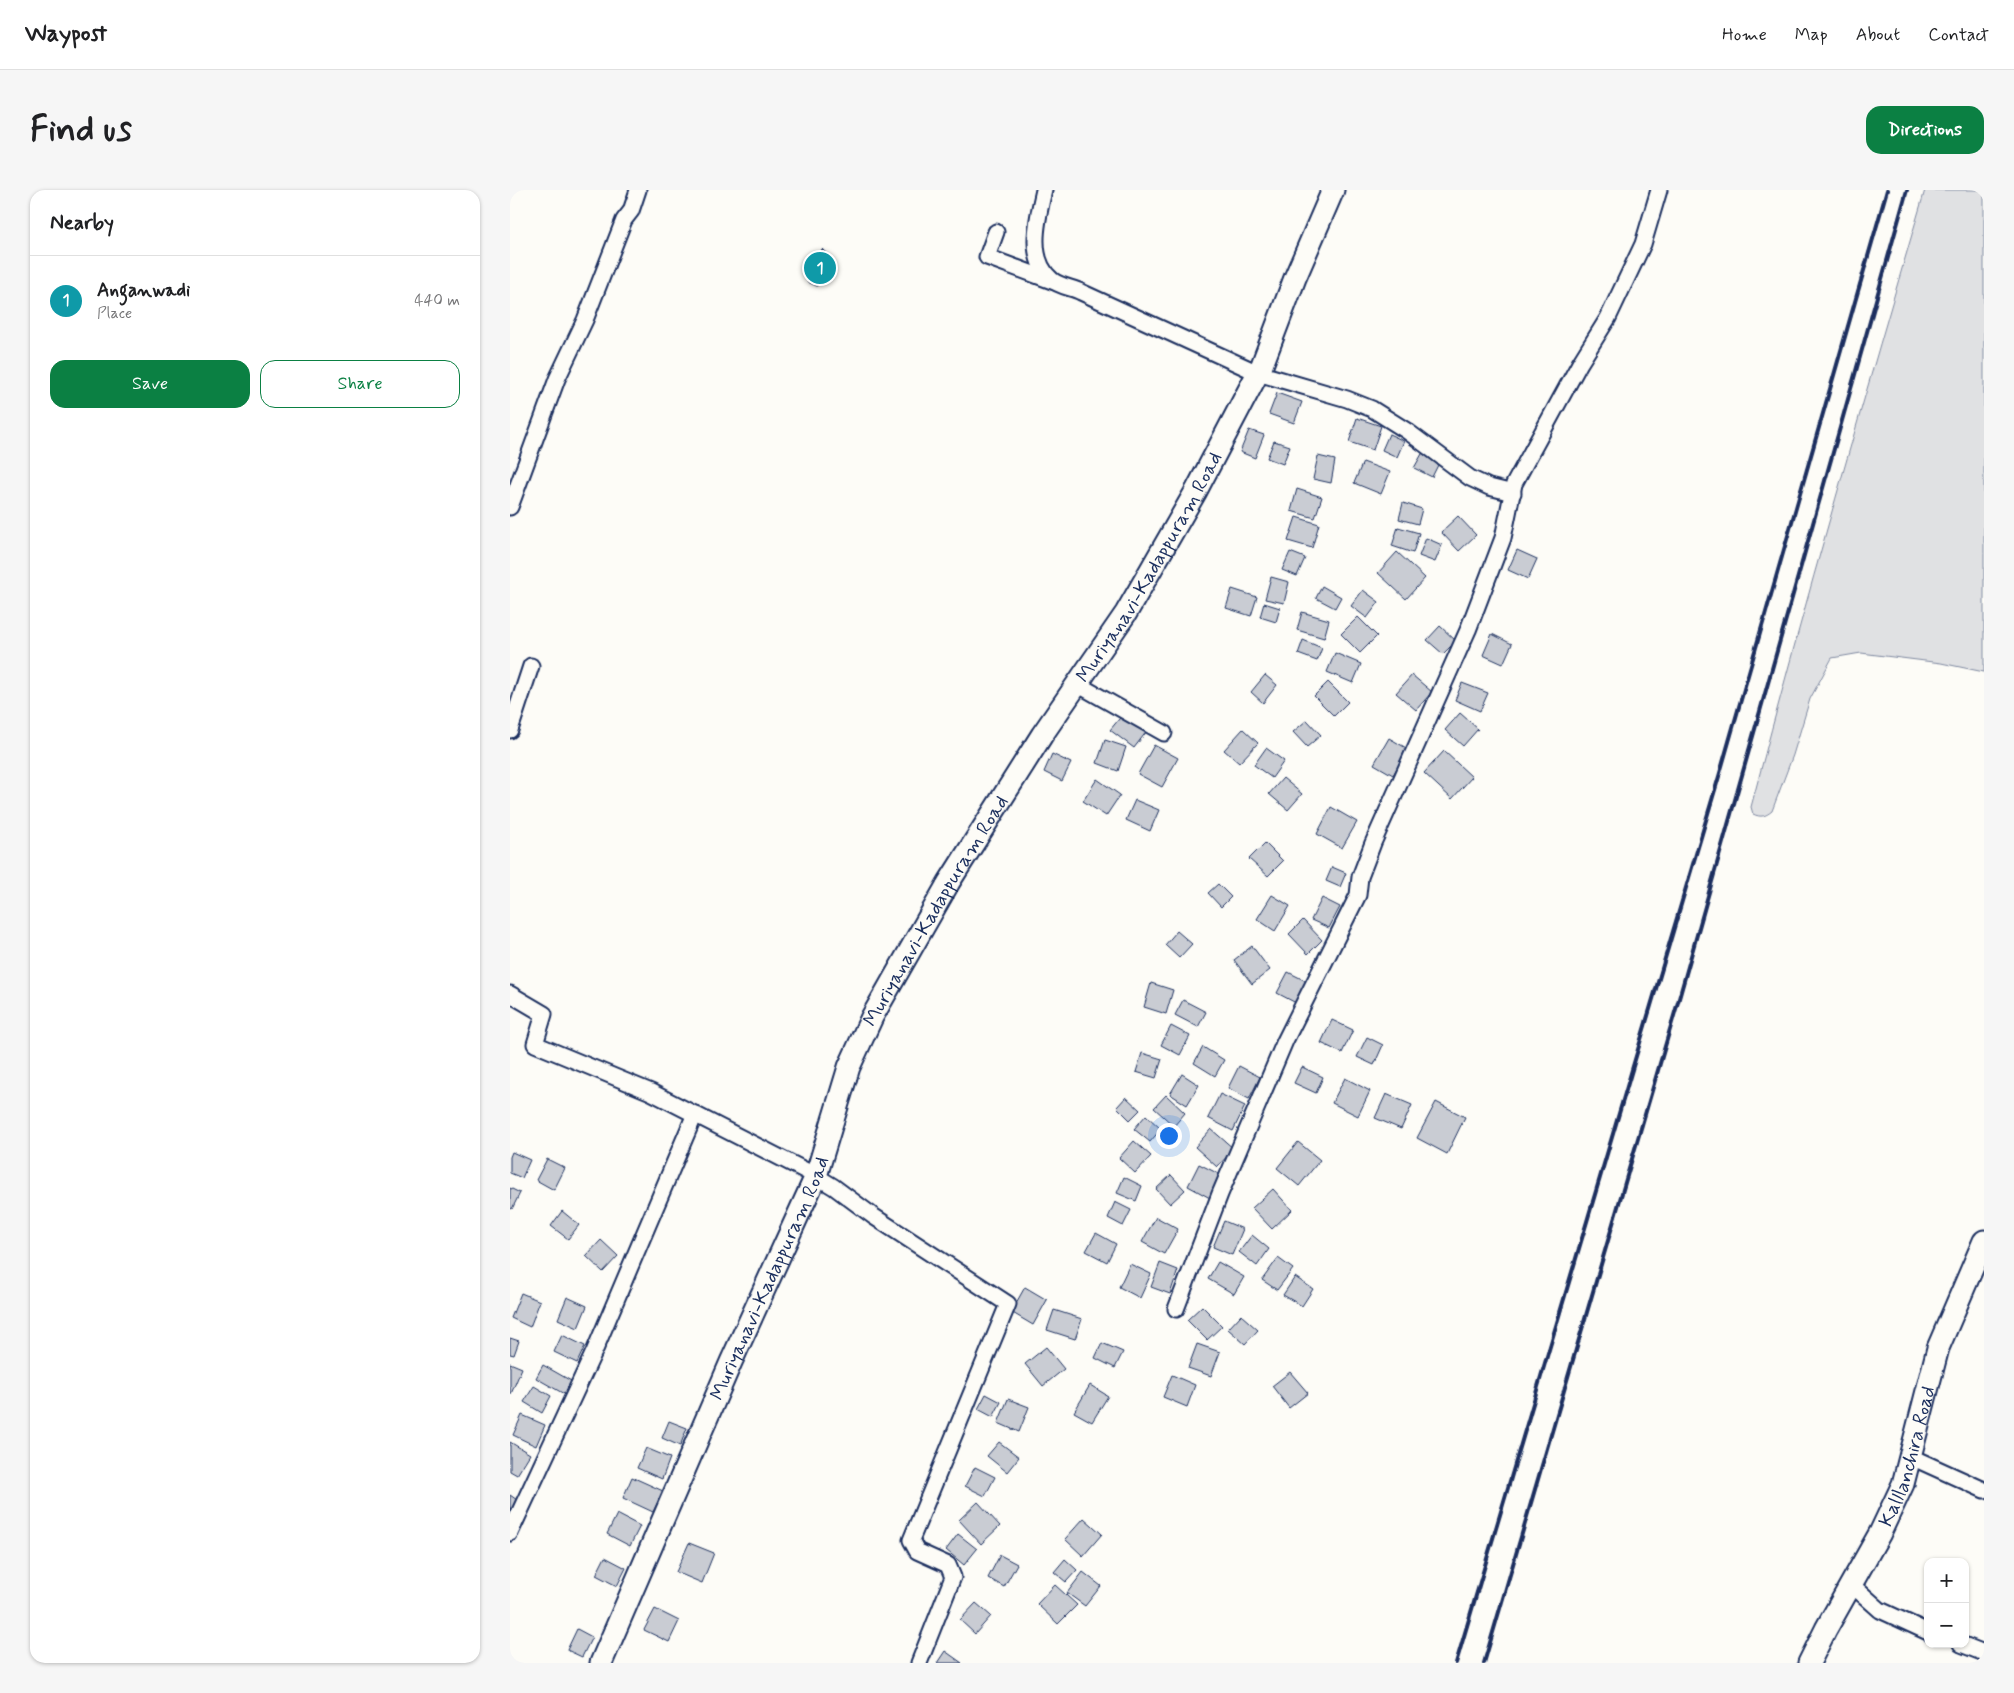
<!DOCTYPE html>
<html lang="en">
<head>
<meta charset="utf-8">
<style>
  body { margin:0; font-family:Mynerve,sans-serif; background:#f6f6f6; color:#202124 }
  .controls { position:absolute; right:15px; bottom:15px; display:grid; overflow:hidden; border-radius:10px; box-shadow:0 1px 4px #0004 }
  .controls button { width:45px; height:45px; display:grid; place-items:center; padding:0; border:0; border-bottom:1px solid #e0e0e0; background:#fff; color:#202124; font:25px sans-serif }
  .you { position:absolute; left:658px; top:945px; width:18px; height:18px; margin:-12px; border:4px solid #fff; border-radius:50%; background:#1a73e8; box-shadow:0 0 0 8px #1a73e833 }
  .badge { display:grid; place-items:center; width:32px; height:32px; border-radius:50%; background:#0b8043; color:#fff; font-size:16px; font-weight:700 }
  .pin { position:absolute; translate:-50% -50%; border:2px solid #fff; box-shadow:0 1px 5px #0006 }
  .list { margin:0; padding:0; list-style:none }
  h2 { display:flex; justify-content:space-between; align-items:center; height:65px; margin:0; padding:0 20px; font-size:21px }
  h2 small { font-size:16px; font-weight:400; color:#757577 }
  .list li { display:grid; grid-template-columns:32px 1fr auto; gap:15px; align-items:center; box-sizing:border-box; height:90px; padding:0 20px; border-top:1px solid #e0e0e0 }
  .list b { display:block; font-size:19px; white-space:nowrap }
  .list p { margin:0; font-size:16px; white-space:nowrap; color:#757577 }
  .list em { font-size:16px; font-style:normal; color:#757577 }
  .actions { display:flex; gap:10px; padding:15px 20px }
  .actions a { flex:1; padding:11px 0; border:1px solid #0b8043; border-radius:15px; text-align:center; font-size:18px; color:#0b8043 }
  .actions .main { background:#0b8043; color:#fff }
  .map { position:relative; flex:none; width:1474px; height:1473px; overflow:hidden; border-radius:15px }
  header { display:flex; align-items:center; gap:30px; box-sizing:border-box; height:70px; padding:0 25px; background:#fff; border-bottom:1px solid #e0e0e0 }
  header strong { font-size:24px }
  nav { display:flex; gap:28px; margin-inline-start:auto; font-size:18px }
  .intro { display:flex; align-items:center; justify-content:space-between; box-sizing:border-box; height:120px; padding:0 30px }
  h1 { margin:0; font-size:35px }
  .button { padding:12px 22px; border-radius:15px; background:#0b8043; color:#fff; font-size:18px; font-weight:700 }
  main { display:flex; gap:30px; padding:0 30px }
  aside { flex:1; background:#fff; border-radius:15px; box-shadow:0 1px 4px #0004 }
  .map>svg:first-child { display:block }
</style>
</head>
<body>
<header>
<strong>Waypost</strong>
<nav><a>Home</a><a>Map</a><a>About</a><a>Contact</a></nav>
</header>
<div class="intro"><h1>Find us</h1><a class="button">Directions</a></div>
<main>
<aside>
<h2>Nearby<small></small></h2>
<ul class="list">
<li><span class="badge" style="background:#0f9aa8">1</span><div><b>Anganwadi</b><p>Place</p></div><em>440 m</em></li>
</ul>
<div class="actions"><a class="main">Save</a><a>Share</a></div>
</aside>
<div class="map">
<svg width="1474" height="1473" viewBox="0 0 1474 1473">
  <rect width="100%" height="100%" fill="#fdfcf7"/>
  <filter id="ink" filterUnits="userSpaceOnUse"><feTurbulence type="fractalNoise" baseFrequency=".02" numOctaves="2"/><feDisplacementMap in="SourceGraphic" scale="10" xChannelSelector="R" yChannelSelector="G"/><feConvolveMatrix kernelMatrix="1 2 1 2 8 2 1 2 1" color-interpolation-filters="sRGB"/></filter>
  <g filter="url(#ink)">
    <path fill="#e0e1e3" stroke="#7e88a0" d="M1415,0h59v482l-43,-9 -80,-10 -29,5 -22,41 -17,56 -21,56c-6,5 -11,7 -19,3l-2,-7c54,-206 114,-412 174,-617z"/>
    <g fill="#c9ccd3" stroke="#1b2f5e">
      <polygon points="312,59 321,68 321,75 314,81 307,96 298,92 295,83 301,81"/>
      <polygon points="767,203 792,212 784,233 759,224"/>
      <polygon points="847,228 871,236 863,260 839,252"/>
      <polygon points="739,240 754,245 745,268 730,262"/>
      <polygon points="879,244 894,251 887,267 872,260"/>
      <polygon points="764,251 780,256 773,274 757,268"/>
      <polygon points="913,262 930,271 922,287 904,278"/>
      <polygon points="808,266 825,270 821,293 803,289"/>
      <polygon points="853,272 880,282 871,304 844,293"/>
      <polygon points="787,299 812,307 805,328 781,321"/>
      <polygon points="893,313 912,319 908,334 889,329"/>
      <polygon points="948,326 966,345 949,361 931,342"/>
      <polygon points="786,327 809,334 802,358 778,351"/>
      <polygon points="888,337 909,343 903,363 882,356"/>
      <polygon points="916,348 932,355 925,372 909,366"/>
      <polygon points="1007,360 1027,369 1018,389 998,380"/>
      <polygon points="780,362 795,368 787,386 772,380"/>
      <polygon points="887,362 915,388 896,409 868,383"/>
      <polygon points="761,387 779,392 774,413 755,409"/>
      <polygon points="812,396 831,407 825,418 806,408"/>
      <polygon points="722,399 747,407 741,426 716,418"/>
      <polygon points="853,400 869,412 857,428 841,416"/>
      <polygon points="754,413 770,418 766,432 750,427"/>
      <polygon points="792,422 819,430 814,448 787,440"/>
      <polygon points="848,427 867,446 850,463 831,444"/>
      <polygon points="930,436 946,451 933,464 917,450"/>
      <polygon points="982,444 1002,454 993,474 973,465"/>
      <polygon points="793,450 812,458 807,471 788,464"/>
      <polygon points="825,463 851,474 843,493 817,482"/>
      <polygon points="755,485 767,495 753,513 741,502"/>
      <polygon points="902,485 922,502 906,520 886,503"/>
      <polygon points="818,492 838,512 824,526 804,506"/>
      <polygon points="952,493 978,503 970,521 945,510"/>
      <polygon points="614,523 637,541 624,558 600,540"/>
      <polygon points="950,523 968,539 953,556 935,540"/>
      <polygon points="797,530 811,545 797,557 783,542"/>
      <polygon points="733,539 748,553 729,573 714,560"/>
      <polygon points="879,548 898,559 883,585 864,574"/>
      <polygon points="595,550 616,557 608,581 587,573"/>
      <polygon points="644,555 668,568 652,597 628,584"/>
      <polygon points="756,558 774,571 762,588 744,575"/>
      <polygon points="934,561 962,587 942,609 914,583"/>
      <polygon points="542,564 561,573 552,591 534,582"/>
      <polygon points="773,588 792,604 778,620 759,604"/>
      <polygon points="587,589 610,605 596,626 573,611"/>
      <polygon points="625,610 649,620 640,641 616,630"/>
      <polygon points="821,617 847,632 832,658 807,644"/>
      <polygon points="755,653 773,671 758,686 739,669"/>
      <polygon points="822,677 836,683 830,697 816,691"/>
      <polygon points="708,694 721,707 711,717 698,703"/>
      <polygon points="762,705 780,716 765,741 747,729"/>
      <polygon points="812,708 830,717 819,738 801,730"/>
      <polygon points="793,730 812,750 798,764 779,744"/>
      <polygon points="667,741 682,754 669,768 655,755"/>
      <polygon points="742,756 760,780 742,794 724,770"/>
      <polygon points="778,782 798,792 788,814 767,803"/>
      <polygon points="641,793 663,800 656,824 634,817"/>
      <polygon points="673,810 696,822 688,837 665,825"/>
      <polygon points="822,830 843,840 832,863 811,853"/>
      <polygon points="661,836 680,846 670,865 651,855"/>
      <polygon points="857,847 873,855 864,875 847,867"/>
      <polygon points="693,857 714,870 705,886 684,873"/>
      <polygon points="632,863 652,869 646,888 626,882"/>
      <polygon points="729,876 750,887 739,909 718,898"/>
      <polygon points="792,877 813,887 806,903 784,893"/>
      <polygon points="672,884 689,895 677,915 660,904"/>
      <polygon points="835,888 860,901 848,926 822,913"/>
      <polygon points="710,904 735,916 723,941 698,928"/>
      <polygon points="876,904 902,915 891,939 865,928"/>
      <polygon points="656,905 675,923 664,936 644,918"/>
      <polygon points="616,907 630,920 620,930 607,917"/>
      <polygon points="926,912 955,927 937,964 907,948"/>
      <polygon points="636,925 651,939 640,952 624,939"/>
      <polygon points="701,939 724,959 707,977 685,957"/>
      <polygon points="624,951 641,966 625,983 609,968"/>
      <polygon points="788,952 810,970 789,996 767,978"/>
      <polygon points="2,962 20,970 12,988 0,983 0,967"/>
      <polygon points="37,969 55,978 44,1000 26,990"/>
      <polygon points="689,974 711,985 700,1008 678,996"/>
      <polygon points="661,985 675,1000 660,1014 646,999"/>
      <polygon points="614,987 632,996 626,1011 607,1003"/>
      <polygon points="0,998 10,1003 2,1019 0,1018"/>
      <polygon points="763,999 782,1020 762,1039 742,1018"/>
      <polygon points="605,1012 621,1020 613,1036 598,1028"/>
      <polygon points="52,1021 69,1035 58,1049 41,1036"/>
      <polygon points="646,1027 668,1039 654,1064 632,1052"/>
      <polygon points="714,1031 733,1039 722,1065 703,1057"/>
      <polygon points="586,1043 606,1054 597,1072 576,1061"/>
      <polygon points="742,1045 759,1059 747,1076 729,1062"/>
      <polygon points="91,1050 108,1066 93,1082 76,1066"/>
      <polygon points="768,1068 783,1079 767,1100 752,1090"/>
      <polygon points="708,1072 734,1087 724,1104 698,1089"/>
      <polygon points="650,1073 668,1080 660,1104 641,1097"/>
      <polygon points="620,1074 641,1084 630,1108 609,1097"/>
      <polygon points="785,1087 803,1099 792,1116 773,1105"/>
      <polygon points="515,1097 537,1110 523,1135 501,1122"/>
      <polygon points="11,1103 30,1111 20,1137 1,1128"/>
      <polygon points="57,1107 77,1116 68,1138 48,1129"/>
      <polygon points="692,1116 712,1136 697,1150 677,1130"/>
      <polygon points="544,1120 572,1129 565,1149 537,1140"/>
      <polygon points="731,1125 748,1140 735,1154 718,1139"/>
      <polygon points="52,1145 75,1156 67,1173 44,1162"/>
      <polygon points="0,1148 9,1151 4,1165 0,1164"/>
      <polygon points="592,1153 613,1162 605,1178 585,1168"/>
      <polygon points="687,1154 710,1162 701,1186 678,1178"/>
      <polygon points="536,1157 554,1179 533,1196 515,1174"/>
      <polygon points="0,1173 12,1178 1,1204 0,1203"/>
      <polygon points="33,1175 63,1192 56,1205 26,1188"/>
      <polygon points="780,1182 798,1203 779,1218 762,1196"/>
      <polygon points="662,1185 685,1195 677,1217 653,1207"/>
      <polygon points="580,1195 598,1206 582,1232 564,1222"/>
      <polygon points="24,1196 41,1206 32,1223 14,1212"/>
      <polygon points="476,1204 491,1212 483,1227 468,1219"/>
      <polygon points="498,1209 519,1217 509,1242 488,1233"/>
      <polygon points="12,1225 35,1235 26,1256 3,1245"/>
      <polygon points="159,1231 177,1238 170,1256 152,1248"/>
      <polygon points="0,1252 20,1264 7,1285 0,1281"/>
      <polygon points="489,1252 509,1267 497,1282 477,1266"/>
      <polygon points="136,1258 160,1268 152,1289 127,1278"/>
      <polygon points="465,1277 485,1287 475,1306 455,1296"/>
      <polygon points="122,1287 153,1301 143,1322 113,1308"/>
      <polygon points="0,1305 10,1312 0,1325"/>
      <polygon points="468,1312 490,1336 471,1354 449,1330"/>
      <polygon points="107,1324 130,1336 120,1356 97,1344"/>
      <polygon points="574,1328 592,1344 573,1366 555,1349"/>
      <polygon points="448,1344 467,1359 454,1375 436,1360"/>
      <polygon points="179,1353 204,1363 192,1393 166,1382"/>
      <polygon points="490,1365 507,1374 494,1397 478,1388"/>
      <polygon points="95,1367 116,1378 107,1396 86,1385"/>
      <polygon points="555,1369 567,1380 556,1392 544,1382"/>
      <polygon points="573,1382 591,1396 575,1416 557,1403"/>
      <polygon points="545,1395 567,1415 548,1434 527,1414"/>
      <polygon points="466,1413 481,1426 465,1444 450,1430"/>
      <polygon points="145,1419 169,1431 159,1452 134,1440"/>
      <polygon points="67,1439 82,1447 72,1467 57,1460"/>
      <polygon points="435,1461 452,1473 427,1473"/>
    </g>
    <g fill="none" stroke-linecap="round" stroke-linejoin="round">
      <g stroke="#1b2f5e" stroke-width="19">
        <g id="street">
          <path d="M534,0c-6,27 -18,69 8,90 7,6 21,8 29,12l177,81 89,26 25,10 35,22 63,47 19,9 24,6"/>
          <polyline points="486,42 477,67 542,91"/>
          <polyline points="0,317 47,189 75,130 114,30 121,21 128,0"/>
          <polyline points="567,494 654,543"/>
          <polyline points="0,540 21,476"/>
          <polyline points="0,804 34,824 25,854 141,902 306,986 324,997 363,1026 498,1114 401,1350 407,1361 438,1375 443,1387 409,1473"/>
          <polyline points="666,1119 710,1004 775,851 848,705 850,687 863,653 958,440 993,348 1004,294 1070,173 1098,128 1133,54 1149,0"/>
          <polyline points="1399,1266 1474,1300"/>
          <polyline points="0,1343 84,1162 185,924"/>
          <polyline points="1342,1395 1370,1420 1418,1442"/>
          <polyline points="1451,1454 1474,1463"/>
        </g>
      </g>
      <g stroke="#1b2f5e" stroke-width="25">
        <g id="secondary">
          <path id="s1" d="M91,1473l130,-301 85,-186 33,-109 23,-50 77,-135 93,-147 84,-122 70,-122 66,-126 33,-87 38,-88"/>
          <path id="s2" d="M1299,1473l17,-34 54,-96 23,-49 35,-136 46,-107"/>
        </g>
      </g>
      <use href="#street" stroke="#fdfcf7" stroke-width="15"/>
      <use href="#secondary" stroke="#fdfcf7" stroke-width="21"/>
      <g stroke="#1b2f5e" stroke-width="4">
        <polyline points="946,1473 1210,583 1377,0"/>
        <polyline points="974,1473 1168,812 1397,0"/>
      </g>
    </g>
  </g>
  <g text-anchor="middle" stroke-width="4" stroke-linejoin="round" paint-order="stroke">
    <g font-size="20" fill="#1b2f5e" stroke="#fdfcf7">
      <text dy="7" stroke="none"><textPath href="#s1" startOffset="1230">Muriyanavi-Kadappuram Road</textPath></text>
      <text dy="7" stroke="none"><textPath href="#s1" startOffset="825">Muriyanavi-Kadappuram Road</textPath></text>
      <text dy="7" stroke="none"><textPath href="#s1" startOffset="420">Muriyanavi-Kadappuram Road</textPath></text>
      <text dy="7" stroke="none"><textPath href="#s2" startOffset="230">Kalllanchira Road</textPath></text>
    </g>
  </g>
</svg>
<div class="controls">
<button>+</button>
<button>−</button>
</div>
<div class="you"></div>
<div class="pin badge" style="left:310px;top:78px;background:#0f9aa8">1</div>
</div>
</main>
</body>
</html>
